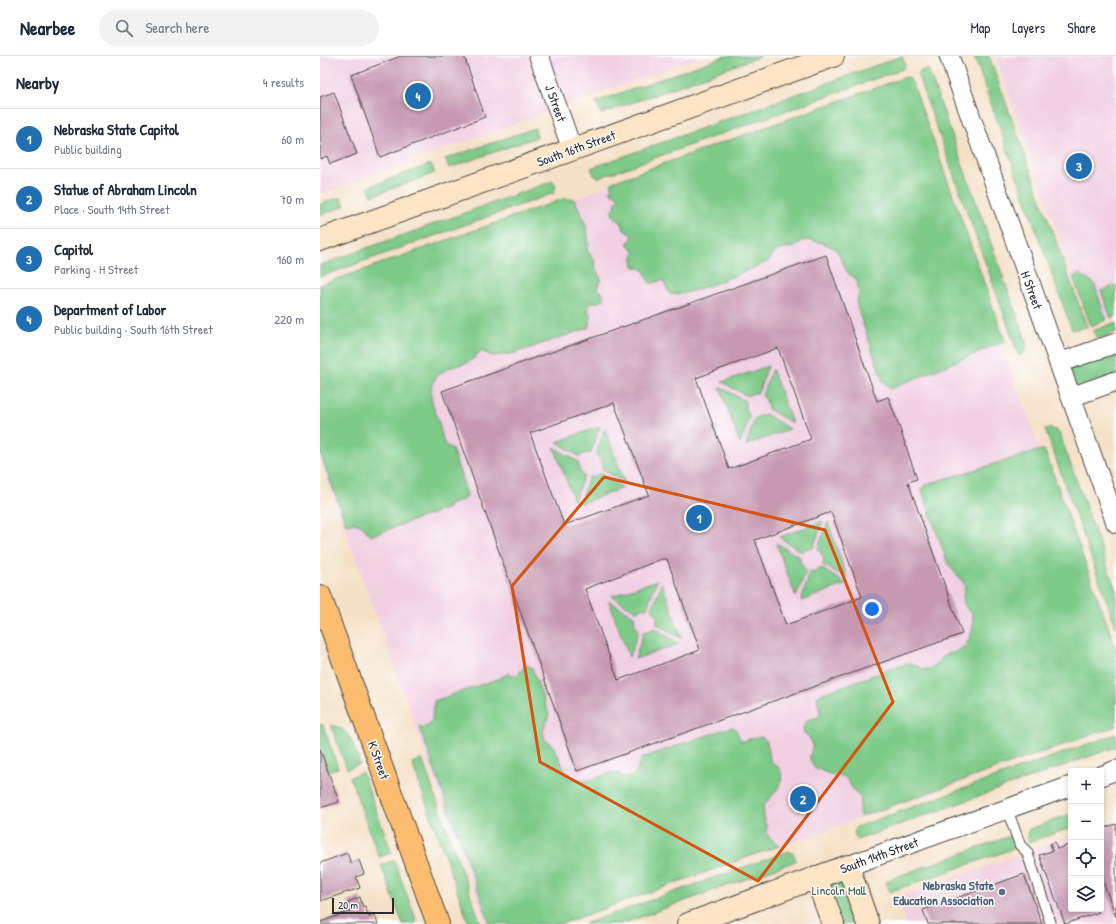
<!DOCTYPE html>
<html lang="en">
<head>
<meta charset="utf-8">
<style>
  body { margin:0; font-family:"Patrick Hand",sans-serif; background:#f2f2f3; color:#1f2937 }
  .controls { position:absolute; right:12px; bottom:12px; display:grid; overflow:hidden; border-radius:4px; box-shadow:0 2px 6px #0003 }
  .controls button { width:36px; height:36px; display:grid; place-items:center; padding:0; border:0; border-bottom:1px solid #e0e1e3; background:#fff; color:#1f2937; font:20px sans-serif }
  .scale { position:absolute; left:12px; bottom:10px; width:62px; box-sizing:border-box; padding-left:4px; border:2px solid #2b2b2b; border-top:0; font-size:11px; line-height:14px; white-space:nowrap; color:#2b2b2b; -webkit-text-stroke:3px #fff; paint-order:stroke }
  .you { position:absolute; left:552px; top:553px; width:14px; height:14px; margin:-10px; border:3px solid #fff; border-radius:50%; background:#1a73e8; box-shadow:0 0 0 6px #1a73e833 }
  .badge { display:grid; place-items:center; width:26px; height:26px; border-radius:50%; background:#1f6fb2; color:#fff; font-size:13px; font-weight:700 }
  .pin { position:absolute; translate:-50% -50%; border:2px solid #fff; box-shadow:0 1px 4px #0006 }
  .list { margin:0; padding:0; list-style:none }
  h2 { display:flex; justify-content:space-between; align-items:center; height:52px; margin:0; padding:0 16px; font-size:17px }
  h2 small { font-size:13px; font-weight:400; color:#747a83 }
  .list li { display:grid; grid-template-columns:26px 1fr auto; gap:12px; align-items:center; box-sizing:border-box; height:60px; padding:0 16px; border-top:1px solid #e0e1e3 }
  .list b { display:block; font-size:15px; white-space:nowrap }
  .list p { margin:0; font-size:13px; white-space:nowrap; color:#747a83 }
  .list em { font-size:13px; font-style:normal; color:#747a83 }
  .icon { flex:none; width:22px; height:22px; fill:none; stroke:currentColor; stroke-width:2; stroke-linecap:round; stroke-linejoin:round }
  .map { position:relative; flex:none; width:796px; height:868px; overflow:hidden }
  header { display:flex; align-items:center; gap:24px; box-sizing:border-box; height:56px; padding:0 20px; background:#fff; border-bottom:1px solid #e0e1e3 }
  header strong { font-size:19px }
  nav { display:flex; gap:22px; margin-inline-start:auto; font-size:14px }
  .search { width:280px; height:36px; background:#f2f2f3; display:flex; align-items:center; gap:10px; box-sizing:border-box; padding:0 14px; border-radius:22px; color:#747a83; font-size:15px }
  main { display:flex }
  aside { flex:1; background:#fff }
  .map>svg:first-child { display:block }
</style>
</head>
<body>
<header>
<strong>Nearbee</strong>
<div class="search"><svg class="icon" aria-label="search" viewBox="0 0 24 24"><circle cx="10" cy="10" r="6"/><path d="M15 15l6 6"/></svg>Search here</div>
<nav><a>Map</a><a>Layers</a><a>Share</a></nav>
</header>
<main>
<aside>
<h2>Nearby<small>4 results</small></h2>
<ul class="list">
<li><span class="badge">1</span><div><b>Nebraska State Capitol</b><p>Public building</p></div><em>60 m</em></li>
<li><span class="badge">2</span><div><b>Statue of Abraham Lincoln</b><p>Place · South 14th Street</p></div><em>70 m</em></li>
<li><span class="badge">3</span><div><b>Capitol</b><p>Parking · H Street</p></div><em>160 m</em></li>
<li><span class="badge">4</span><div><b>Department of Labor</b><p>Public building · South 16th Street</p></div><em>220 m</em></li>
</ul>
</aside>
<div class="map">
<svg width="796" height="868" viewBox="0 0 796 868">
  <rect width="100%" height="100%" fill="#fff"/>
  <filter id="ink" filterUnits="userSpaceOnUse"><feTurbulence type="fractalNoise" baseFrequency=".025" numOctaves="2"/><feDisplacementMap in="SourceGraphic" scale="8" xChannelSelector="R" yChannelSelector="G"/><feConvolveMatrix kernelMatrix="1 2 1 2 8 2 1 2 1" color-interpolation-filters="sRGB"/></filter>
  <filter id="wash" filterUnits="userSpaceOnUse"><feTurbulence type="fractalNoise" baseFrequency=".012" numOctaves="4" result="noise"/><feDisplacementMap in="SourceGraphic" scale="16" xChannelSelector="R" yChannelSelector="G"/><feGaussianBlur stdDeviation="0.9" result="paint"/><feColorMatrix in="noise" values="0 0 0 0 0 0 0 0 0 0 0 0 0 0 0 0 0 1.4 0 .05"/><feComposite in="paint" operator="in"/></filter>
  <g filter="url(#wash)">
    <rect width="100%" height="100%" fill="#f5e1c7"/>
    <g fill="#f1d0e2">
      <polygon points="0,0 382,0 0,138"/>
      <polygon points="675,0 796,0 796,259 770,268"/>
      <polygon points="586,24 796,603 796,671 242,868 166,868 0,402 0,233"/>
      <polygon points="796,764 796,868 586,868 577,842 751,780 751,853 781,853 781,769"/>
    </g>
    <g fill="#7eca89" stroke="#547a5a">
      <polygon points="405,0 441,0 281,58 276,46"/>
      <polygon points="582,0 585,8 583,13 278,122 274,119 271,112"/>
      <polygon points="654,0 669,0 767,271 752,274"/>
      <path d="M608,13l99,274c0,6 -2,10 -8,13l-101,-280 2,-5z"/>
      <path d="M588,21l5,7 92,257 -115,48 -7,-8 -25,-71 -2,-9 3,-7 -2,-14 -10,-8 -8,-18 -5,-6 -11,-5 -13,-3 -9,1 -6,6 -8,1 -12,4 -7,10 -6,2c-16,7 -77,34 -92,30l-7,-14 -10,3 -4,-1 -5,-12 -10,-4c-1,-5 -3,-9 1,-13l-3,-5 -4,-3v-3l4,-4v-3l-8,-5 -2,-7 -9,-7 -1,-5 4,-5 -1,-3 4,-4 -1,-3 -7,-3 1,-11 291,-104z"/>
      <polygon points="215,72 217,81 129,112 125,103"/>
      <polygon points="111,108 115,117 52,140 48,131"/>
      <polygon points="233,125 236,129 234,137 0,221 0,209"/>
      <polygon points="21,141 25,150 0,159 0,148"/>
      <path d="M243,143h11c8,15 18,36 13,52l7,8 1,9 6,11 -4,9 5,4 2,7 -6,3h-6c-5,6 -4,9 -1,16l-3,10 -73,25 -22,3 -12,-5c-4,3 -5,6 -8,8 -7,6 -19,6 -26,10 -24,14 -16,31 -9,51 2,7 4,14 5,21l3,4 6,4 15,45 -1,4 -18,8v2l-78,28c-6,-10 -13,-15 -24,-12l-26,-71v-168z"/>
      <polygon points="760,218 774,227 786,264 771,270 753,221"/>
      <polygon points="796,229 796,260 791,262 781,235"/>
      <polygon points="796,266 796,276 777,283 773,275"/>
      <polygon points="796,287 796,325 751,341 739,307"/>
      <polygon points="448,310 438,337 434,337 427,340 402,326"/>
      <polygon points="452,313 472,367 448,353 446,343 442,340"/>
      <polygon points="400,331 425,345 425,353 430,360 420,388"/>
      <polygon points="445,358 470,373 426,389 435,362"/>
      <polygon points="280,370 271,397 263,398 260,401 237,386"/>
      <polygon points="285,373 305,427 282,413 282,407 276,398"/>
      <path d="M725,373c6,-1 12,0 15,6l56,155v37z"/>
      <polygon points="234,391 258,406 260,416 264,419 254,445"/>
      <path d="M721,394l4,1 71,198v77l-256,91 -1,-6 2,-13c-8,-6 -11,-15 -17,-22h-9l-20,-8c-9,-13 -4,-11 -2,-23l-4,-8 -5,-4 -1,-5 4,-8 12,-3 1,-4 -3,-16 4,-3 69,-25 20,-6 13,6h7l4,-3 12,-12c21,-1 30,-22 26,-41l-5,-4 -3,-5 -1,-10 2,-8 -2,-4 -15,-18 -26,-74 2,-4 3,-2z"/>
      <polygon points="279,417 303,432 259,448 269,421 274,421"/>
      <polygon points="503,465 493,492 485,493 482,496 459,481"/>
      <polygon points="508,466 527,522 503,509 504,502 498,492"/>
      <polygon points="456,487 480,501 480,506 486,515 476,541"/>
      <polygon points="501,512 526,528 481,545 490,516 495,516"/>
      <polygon points="337,524 327,552 323,552 316,555 292,540"/>
      <polygon points="342,527 362,583 337,568 337,560 332,553"/>
      <polygon points="289,545 314,560 315,569 319,574 309,601"/>
      <polygon points="335,572 359,588 315,603 324,575 328,575"/>
      <path d="M206,609l3,1 3,2 17,47 -6,16 2,8 10,9 13,30 14,2h8l23,-8 3,2 3,-2 2,4c14,6 16,-8 21,-18l89,-31 4,1 6,13h3c9,-3 22,-9 24,6 1,4 1,8 2,12 1,4 6,5 8,8 11,14 -6,29 -15,39l2,18 2,2 -1,6 3,5 10,9 -218,78h-71l-71,-198 6,1 4,-2 3,-5 2,-19 64,-22 11,-6 1,2h7z"/>
      <polygon points="0,668 2,668 3,669 18,712 8,715 0,692"/>
      <path d="M11,669c20,3 23,23 29,39l-13,5z"/>
      <polygon points="796,678 796,691 537,784 534,776 536,771"/>
      <polygon points="102,703 161,868 149,868 92,707"/>
      <polygon points="42,716 72,797 59,801 30,721"/>
      <polygon points="751,758 751,772 709,786 707,778 709,773"/>
      <polygon points="690,780 693,780 698,791 569,836 566,826 573,822"/>
      <polygon points="469,795 474,798 476,805 301,868 264,868"/>
      <polygon points="74,804 97,866 92,868 83,868 61,809"/>
      <polygon points="528,810 548,868 513,868 496,821"/>
    </g>
    <g id="blocks">
      <g fill="#c699b1" fill-rule="evenodd">
        <polygon points="81,0 144,0 165,61 60,101 31,19"/>
        <polygon points="14,36 37,98 10,108 7,100 0,103 0,41"/>
        <path d="M506,199l51,146 11,-4 9,23 20,59 -9,3 54,152 -385,137 -135,-380zM458,292l33,91 -82,30 -33,-91zM294,347l35,92 -85,30 -34,-92zM511,456l31,85 -76,28 -31,-85zM342,503h5l33,91 -82,30 -33,-91z"/>
        <polygon points="0,693 19,746 0,752"/>
        <polygon points="796,768 796,861 781,820 781,773"/>
        <polygon points="735,786 737,793 751,788 751,853 778,853 779,856 745,868 719,799 732,795 730,788"/>
        <polygon points="27,797 31,807 39,804 44,818 36,821 40,832 0,845 0,807"/>
        <polygon points="704,818 722,868 608,868 603,854"/>
        <polygon points="40,841 43,851 45,850 49,861 55,859 58,868 0,868 0,866 31,855 28,846"/>
      </g>
    </g>
  </g>
  <g filter="url(#ink)">
    <use href="#blocks" fill-opacity="0" stroke="#494642" stroke-width="1"/>
    <g fill="none" stroke-linecap="round" stroke-linejoin="round">
      <g stroke="#494642" stroke-width="12">
        <polyline id="lane" points="687,753 700,789 707,796 731,868"/>
      </g>
      <g stroke="#494642" stroke-width="21">
        <g id="street">
          <polyline points="219,0 252,93"/>
          <polyline points="629,0 796,467"/>
          <polyline points="739,307 796,287"/>
          <polyline points="751,341 796,325"/>
          <polyline points="781,720 796,714"/>
          <polyline points="528,810 751,730"/>
        </g>
      </g>
      <g stroke="#494642" stroke-width="24">
        <g id="secondary">
          <polyline points="0,184 513,0"/>
          <polyline points="496,821 513,868"/>
          <polyline points="368,868 528,810 548,868"/>
        </g>
      </g>
      <g stroke="#494642" stroke-width="24">
        <polyline id="primary" points="0,540 118,868"/>
      </g>
      <use href="#lane" stroke="#fff" stroke-width="10"/>
      <use href="#street" stroke="#fff" stroke-width="19"/>
      <use href="#secondary" stroke="#fee5c5" stroke-width="22"/>
      <use href="#primary" stroke="#fcbd6f" stroke-width="22"/>
    </g>
  </g>
  <path fill="none" stroke="#d5540f" stroke-width="3" stroke-linejoin="round" d="M284,421l221,53 68,172 -135,179 -218,-119 -28,-176z"/>
  <circle fill="#5c6f8a" stroke="#fff" stroke-width="1.5" cx="682" cy="836" r="4"/>
  <g text-anchor="middle" stroke-width="3" stroke-linejoin="round" paint-order="stroke">
    <g font-size="13" fill="#2b2b2b" stroke="#fff">
      <text transform="translate(236 47) rotate(70)" y="5">J Street</text>
      <text transform="translate(256 92) rotate(-20)" y="5">South 16th Street</text>
      <text transform="translate(712 234) rotate(70)" y="5">H Street</text>
      <text transform="translate(59 704) rotate(70)" y="5">K Street</text>
      <text transform="translate(559 799) rotate(-20)" y="5">South 14th Street</text>
    </g>
    <g font-size="13" font-weight="bold" fill="#4e5e75" stroke="#fff" text-anchor="end">
      <text x="674" y="834">Nebraska State<tspan x="674" dy="15">Education Association</tspan></text>
    </g>
    <g font-size="13" fill="#48634c" stroke="#fff">
      <text x="519" y="839">Lincoln Mall</text>
    </g>
  </g>
</svg>
<div class="controls">
<button>+</button>
<button>−</button>
<button><svg class="icon" aria-label="locate" viewBox="0 0 24 24"><circle cx="12" cy="12" r="6"/><path d="M12 2v4M12 18v4M2 12h4M18 12h4"/></svg></button>
<button><svg class="icon" aria-label="layers" viewBox="0 0 24 24"><path d="M12 4l9 5-9 5-9-5zM3 14l9 5 9-5"/></svg></button>
</div>
<div class="scale">20 m</div>
<div class="you"></div>
<div class="pin badge" style="left:379px;top:462px">1</div>
<div class="pin badge" style="left:483px;top:743px">2</div>
<div class="pin badge" style="left:759px;top:110px">3</div>
<div class="pin badge" style="left:98px;top:40px">4</div>
</div>
</main>
</body>
</html>
